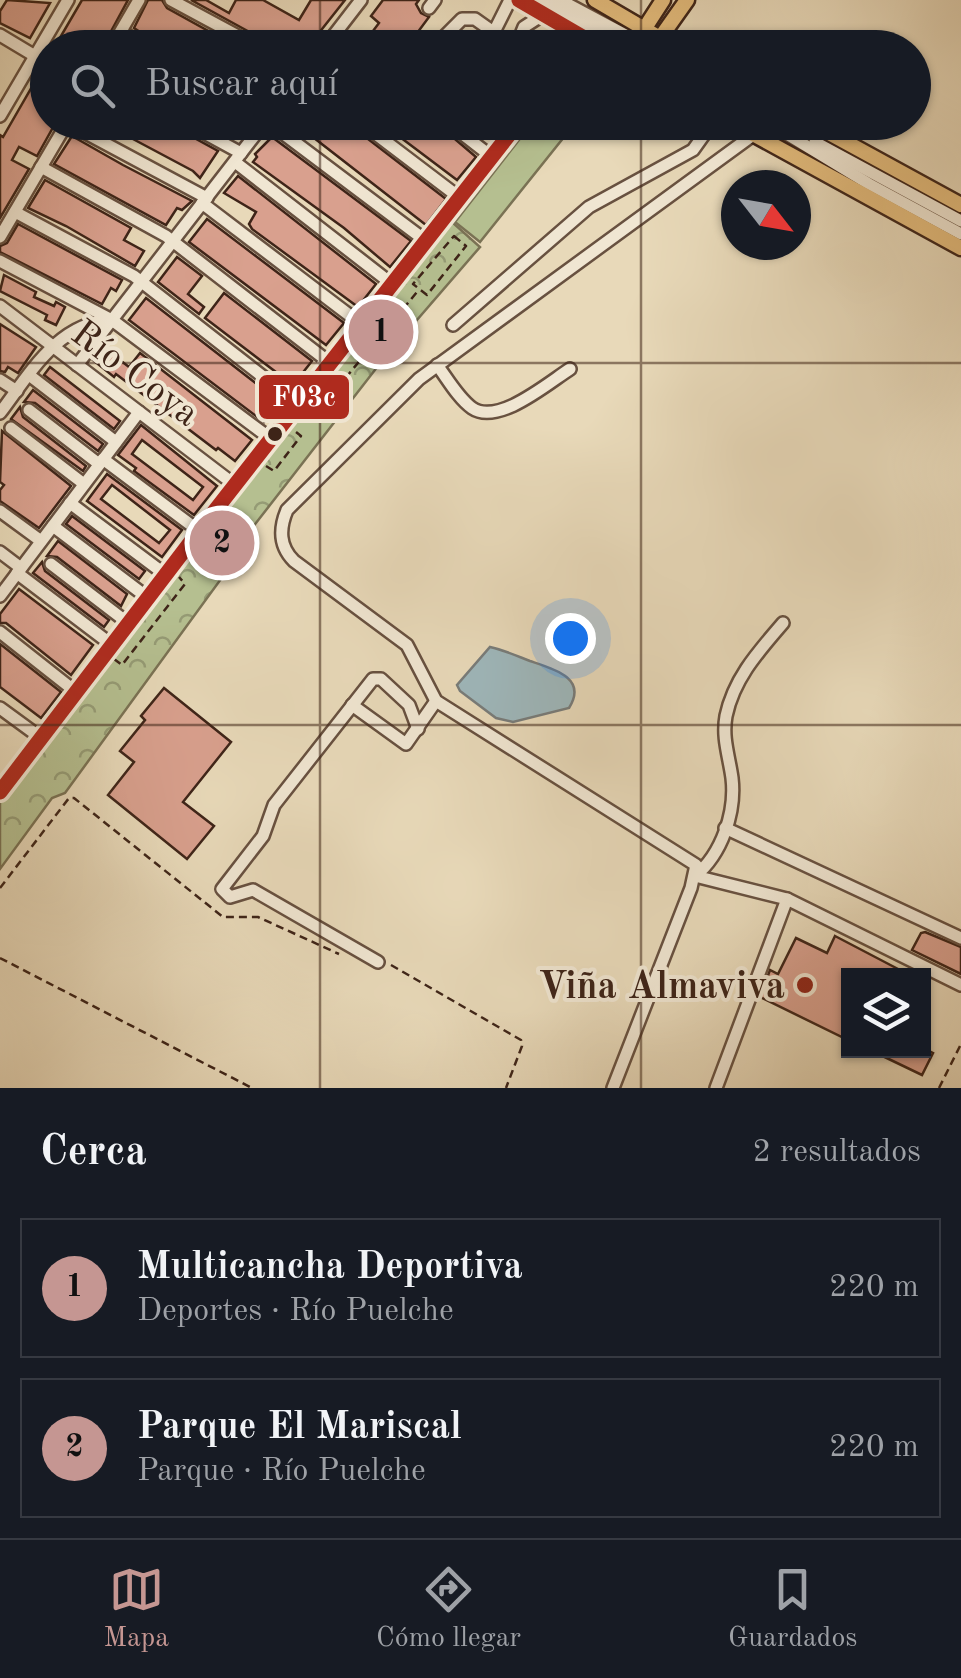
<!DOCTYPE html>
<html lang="es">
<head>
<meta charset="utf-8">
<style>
  body { margin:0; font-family:"Old Standard TT",serif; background:#242831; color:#f1f3f6 }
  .controls { position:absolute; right:30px; bottom:30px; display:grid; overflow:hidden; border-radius:0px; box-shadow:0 2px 8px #0004 }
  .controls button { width:90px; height:90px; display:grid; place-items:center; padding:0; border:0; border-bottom:2px solid #363941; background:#171b24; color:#f1f3f6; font:50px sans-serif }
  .compass { position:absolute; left:721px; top:170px; width:90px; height:90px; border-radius:50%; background:#171b24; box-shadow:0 2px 8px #0004; rotate:121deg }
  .you { position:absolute; left:570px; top:638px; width:35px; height:35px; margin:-25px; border:8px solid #fff; border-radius:50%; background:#1a73e8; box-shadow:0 0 0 15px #1a73e833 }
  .badge { display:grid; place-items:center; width:65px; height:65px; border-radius:50%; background:#c59692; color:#111; font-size:32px; font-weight:700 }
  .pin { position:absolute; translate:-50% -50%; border:5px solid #fff; box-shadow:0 2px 10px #0006 }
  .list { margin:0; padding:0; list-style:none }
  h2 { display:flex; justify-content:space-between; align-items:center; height:130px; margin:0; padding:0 40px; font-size:42px }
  h2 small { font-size:32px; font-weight:400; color:#9ea1a6 }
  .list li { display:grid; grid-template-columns:65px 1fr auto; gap:30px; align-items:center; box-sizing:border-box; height:140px; margin:0 20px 20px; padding:0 20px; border:2px solid #363941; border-radius:0px }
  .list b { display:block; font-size:38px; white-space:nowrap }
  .list p { margin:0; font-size:32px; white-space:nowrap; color:#9ea1a6 }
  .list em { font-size:32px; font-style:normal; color:#9ea1a6 }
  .icon { flex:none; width:55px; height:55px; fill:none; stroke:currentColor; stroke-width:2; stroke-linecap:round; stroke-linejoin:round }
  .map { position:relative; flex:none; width:961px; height:1088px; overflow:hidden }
  .search { position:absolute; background:#171b24; box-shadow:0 2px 8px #0004; left:30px; right:30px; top:30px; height:110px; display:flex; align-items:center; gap:25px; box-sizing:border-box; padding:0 35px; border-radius:55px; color:#9ea1a6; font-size:38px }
  .sheet { height:450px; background:#171b24 }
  nav { display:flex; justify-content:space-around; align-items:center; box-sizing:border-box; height:140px; border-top:2px solid #363941; background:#171b24; font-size:28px; color:#9ea1a6 }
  nav a { display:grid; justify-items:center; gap:5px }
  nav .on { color:#c59692 }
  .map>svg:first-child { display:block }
</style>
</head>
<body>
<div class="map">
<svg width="961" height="1088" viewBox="0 0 961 1088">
  <defs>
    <pattern id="park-crowns" width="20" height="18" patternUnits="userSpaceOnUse" patternTransform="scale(2.5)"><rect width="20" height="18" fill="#b5bf90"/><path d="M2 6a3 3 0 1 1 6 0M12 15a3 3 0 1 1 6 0" fill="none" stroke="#959b75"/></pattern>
  </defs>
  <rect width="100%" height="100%" fill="#e8d9b9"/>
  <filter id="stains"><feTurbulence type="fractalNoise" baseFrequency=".002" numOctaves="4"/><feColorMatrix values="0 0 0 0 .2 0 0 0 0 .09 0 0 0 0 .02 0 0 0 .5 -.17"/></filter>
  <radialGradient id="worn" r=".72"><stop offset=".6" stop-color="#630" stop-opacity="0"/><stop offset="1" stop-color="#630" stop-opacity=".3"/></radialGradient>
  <polygon fill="#b5bf90" stroke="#7a7254" stroke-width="2.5" points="533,122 565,123 572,127 480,242 455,222"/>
  <polygon fill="url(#park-crowns)" stroke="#7a7254" stroke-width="2.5" points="452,222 480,247 385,357 242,541 245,546 65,793 52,798 0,869 0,801"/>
  <path fill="#9eb7bb" stroke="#787c7a" stroke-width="2.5" d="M490,647c14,3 27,9 40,14 24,8 58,17 39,47l-56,14 -17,-4 -36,-27 -3,-6z"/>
  <g fill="#d9a08e" stroke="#3e2418" stroke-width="2.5" fill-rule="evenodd">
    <polygon points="7,0 50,3 30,38 0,23 0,11"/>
    <polygon points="82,0 128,0 102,48 54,48"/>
    <polygon points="148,0 162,0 167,8 239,48 164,48 134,28"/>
    <polygon points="191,0 206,0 229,13 236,0 263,0 299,20 311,0 345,0 307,48 269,48 264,40"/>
    <polygon points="383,0 419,0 416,4 421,13 429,17 406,48 370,48 364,43 379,23 371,16"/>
    <polygon points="48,59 48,122 56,122 37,156 19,147 12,160 29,169 0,218 0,135 3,137"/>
    <polygon points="101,122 175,122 180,130 218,151 200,178 193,171"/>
    <polygon points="284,122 309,122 326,136 336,122 346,122 446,199 426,225 296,124 292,128"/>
    <polygon points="380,122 435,122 476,157 457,180"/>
    <polygon points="72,136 123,165 192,201 182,210 177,208 166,225 54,164"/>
    <polygon points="272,137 411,241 390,267 344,228 253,162 257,157 255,154"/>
    <polygon points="238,176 376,284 358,307 252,229 249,224 256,212 224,193"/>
    <polygon points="45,180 131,228 124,240 144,251 135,266 66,226 28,208"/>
    <polygon points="207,219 344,323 326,345 189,242"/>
    <polygon points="18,224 122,280 116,291 111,288 102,304 0,252 0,246 7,243"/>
    <polygon points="177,257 202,276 188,294 204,307 199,314 158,282"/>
    <polygon points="4,275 36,292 34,297 54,306 56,302 65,307 56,325 45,320 47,315 0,291"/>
    <polygon points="224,293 312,361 293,385 205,318"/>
    <polygon points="146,298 280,402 264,422 129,320"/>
    <polygon points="0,324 36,347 18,373 8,367 5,372 0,371"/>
    <polygon points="103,347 129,367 140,353 252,440 235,461 218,448 216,450 116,374 114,377 93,360"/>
    <polygon points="50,367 120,421 114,429 44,375"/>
    <polygon points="33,390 103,444 98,451 35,403 24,402"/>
    <polygon points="20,407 23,417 86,466 83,471 11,419"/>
    <path d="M141,425l76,61 -23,29 -60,-44 2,-3 -18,-13zM142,440l61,47 -10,13 -61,-46z"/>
    <polygon points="2,431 71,486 39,528 0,501 0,490 4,485 0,482"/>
    <path d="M107,474l75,56 -20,27 -75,-56zM112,485l58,45 -11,13 -58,-44z"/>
    <polygon points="72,516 145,571 139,579 66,524"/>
    <polygon points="58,541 127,594 121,606 57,557 47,556"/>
    <polygon points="42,562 45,571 109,620 104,627 33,573"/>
    <polygon points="19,589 93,645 71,675 6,623 0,623 0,614"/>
    <polygon points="0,644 61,692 41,718 0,687"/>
    <polygon points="164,688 231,742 183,802 214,826 187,859 108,795 134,762 120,751 145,720 141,716"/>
    <polygon points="925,932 961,947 961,974 912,950 921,933"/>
    <polygon points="835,936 898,969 895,976 848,976 848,1040 760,997 770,970 778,974 796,938 827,953"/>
    <polygon points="870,1050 927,1050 933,1053 922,1075"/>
  </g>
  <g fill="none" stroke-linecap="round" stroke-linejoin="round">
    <g stroke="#685140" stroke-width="16">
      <g id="minor">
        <polyline points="171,0 260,48"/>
        <polyline points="545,0 629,48"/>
        <polyline points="560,0 650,48"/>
        <polyline points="429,8 435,0"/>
        <polyline points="121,32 151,48"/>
        <polyline points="494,32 510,0"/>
        <polyline points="0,35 35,56"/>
        <polyline points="333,36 348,48"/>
        <polyline points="516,47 524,27 544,14"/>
        <polyline points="111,48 139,0"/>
        <polyline points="324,48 361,0"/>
        <polyline points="433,48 462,19 475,19 516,48"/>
        <polyline points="0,116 68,0"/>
        <polyline points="184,122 241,153"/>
        <polyline points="268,122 426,241"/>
        <polyline points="360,122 460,198"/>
        <polyline points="447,122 492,157"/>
        <polyline points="767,122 869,184 961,234"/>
        <polyline points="815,142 961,221"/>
        <polyline points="235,162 392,284"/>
        <polyline points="41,167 166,236 330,363"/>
        <polyline points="202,203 361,324"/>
        <polyline points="15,212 134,276 298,404"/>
        <polyline points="0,237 67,123 207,198"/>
        <polyline points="0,261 112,320 271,439"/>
        <polyline points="0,306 235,485"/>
        <polyline points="453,325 589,207 693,150 713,122"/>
        <polyline points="77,365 265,122"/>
        <path d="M437,365c10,13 21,33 35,43 26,18 76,-25 98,-39"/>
        <polyline points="29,375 116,442"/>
        <polyline points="0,380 17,391"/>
        <polyline points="29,410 99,464"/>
        <path d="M0,413c29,-38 58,-91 112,-93"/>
        <polyline points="11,428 84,484"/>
        <polyline points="103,459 199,531"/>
        <polyline points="70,503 166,575"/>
        <polyline points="0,511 41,541"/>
        <polyline points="53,526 148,598"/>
        <polyline points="0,552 21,568"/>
        <polyline points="51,564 128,623"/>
        <polyline points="17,573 112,645"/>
        <polyline points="0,596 139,412"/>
        <polyline points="0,632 76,692"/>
        <polyline points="352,705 406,744 436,701"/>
        <polyline points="0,708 41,738"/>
        <polyline points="0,792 199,531 519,122"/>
        <polyline points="725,828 961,938"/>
        <polyline points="695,876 787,899 961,985"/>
        <path d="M695,876c27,-22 41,-64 37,-98 -3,-22 -10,-40 -6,-62 8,-38 33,-65 57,-93"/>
        <polyline points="378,962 253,890 230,897 222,889 263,836 274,805 373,679 381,679 409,705 418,729"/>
        <path d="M613,1088l78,-200 5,-23 -260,-164 -29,-56 -113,-84c-15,-15 -15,-32 -7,-51l132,-131 334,-244"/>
        <polyline points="716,1088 787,899"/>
      </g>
    </g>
    <g stroke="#3e2418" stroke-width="19">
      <g id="major">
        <polyline points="519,0 601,48"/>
        <polyline points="595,0 677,48"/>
        <polyline points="632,48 663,0"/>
        <polyline points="653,48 687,0"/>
        <polyline points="731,122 961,248"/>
        <polyline points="809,122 961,205"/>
      </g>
    </g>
    <g stroke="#3e2418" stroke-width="2.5" stroke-dasharray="8 5" stroke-linecap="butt">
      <polyline points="686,38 702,48"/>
      <polygon points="454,236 466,246 427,295 413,284"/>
      <polyline points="393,302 410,316"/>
      <polyline points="403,309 417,292"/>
      <polyline points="329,398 362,358 355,351"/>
      <polyline points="266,466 274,471 301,436 291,428"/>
      <polyline points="114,659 122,665 185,584 179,577"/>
      <polyline points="0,888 69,798 74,798 223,917 258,917 339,954"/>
      <polyline points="0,958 252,1088"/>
      <polyline points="391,965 521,1040 522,1046 506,1088"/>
      <polyline points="939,1088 961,1044"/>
    </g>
    <use href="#minor" stroke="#f0e6d2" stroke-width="11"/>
    <use href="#major" stroke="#e4bc7c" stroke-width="14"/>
    <g stroke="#f0e6d2" stroke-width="22">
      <g id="bus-1">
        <polyline points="519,0 586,39 579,48"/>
        <polyline points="0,792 199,531 519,122"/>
      </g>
    </g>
    <use href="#bus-1" stroke="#af2b1e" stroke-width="15"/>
  </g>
  <path fill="none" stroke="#3e2418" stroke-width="2.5" stroke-opacity="0.55" d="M320,0v48M641,0v48M320,122v966M641,122v966M0,363h961M0,725h961"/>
  <circle fill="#3e2418" stroke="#f0e6d2" stroke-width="4" cx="275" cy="434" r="9"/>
  <circle fill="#8f2418" stroke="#f0e6d2" stroke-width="4" cx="805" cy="985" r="10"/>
  <g text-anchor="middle" stroke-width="8" stroke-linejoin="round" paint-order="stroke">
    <g font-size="38" fill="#3e2418" stroke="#f0e6d2">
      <text transform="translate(136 372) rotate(37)" y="13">Río Coya</text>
    </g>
    <g font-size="38" font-weight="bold" fill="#3e2418" stroke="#f0e6d2" text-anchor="end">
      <text x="785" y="998">Viña Almaviva</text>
    </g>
  </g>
  <rect stroke="#f0e6d2" stroke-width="4" x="257" y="373" width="94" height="48" rx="10" fill="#af2b1e"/>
  <g font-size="28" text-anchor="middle" font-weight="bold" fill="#fff">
    <text x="304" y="406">F03c</text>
  </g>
  <rect width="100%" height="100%" filter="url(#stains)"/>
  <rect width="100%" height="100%" fill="url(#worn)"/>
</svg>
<div class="controls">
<button><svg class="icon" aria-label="layers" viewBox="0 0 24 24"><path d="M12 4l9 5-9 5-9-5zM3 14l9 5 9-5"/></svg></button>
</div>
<svg class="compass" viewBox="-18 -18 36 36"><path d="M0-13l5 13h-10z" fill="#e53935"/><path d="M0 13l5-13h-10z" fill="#9ea1a6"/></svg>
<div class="you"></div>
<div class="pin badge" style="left:381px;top:332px">1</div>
<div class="pin badge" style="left:222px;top:543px">2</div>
<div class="search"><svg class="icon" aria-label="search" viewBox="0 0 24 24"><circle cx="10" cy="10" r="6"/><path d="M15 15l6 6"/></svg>Buscar aquí</div>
</div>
<section class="sheet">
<h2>Cerca<small>2 resultados</small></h2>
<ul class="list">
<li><span class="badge">1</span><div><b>Multicancha Deportiva</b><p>Deportes · Río Puelche</p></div><em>220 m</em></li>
<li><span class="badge">2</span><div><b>Parque El Mariscal</b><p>Parque · Río Puelche</p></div><em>220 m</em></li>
</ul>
</section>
<nav>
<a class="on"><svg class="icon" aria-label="map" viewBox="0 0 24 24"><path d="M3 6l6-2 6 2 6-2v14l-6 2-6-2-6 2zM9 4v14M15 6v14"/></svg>Mapa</a>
<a><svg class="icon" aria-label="directions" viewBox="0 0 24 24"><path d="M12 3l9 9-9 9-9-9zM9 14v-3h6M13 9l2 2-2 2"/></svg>Cómo llegar</a>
<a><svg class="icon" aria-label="saved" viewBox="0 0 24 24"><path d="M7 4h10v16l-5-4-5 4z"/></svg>Guardados</a>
</nav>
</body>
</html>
